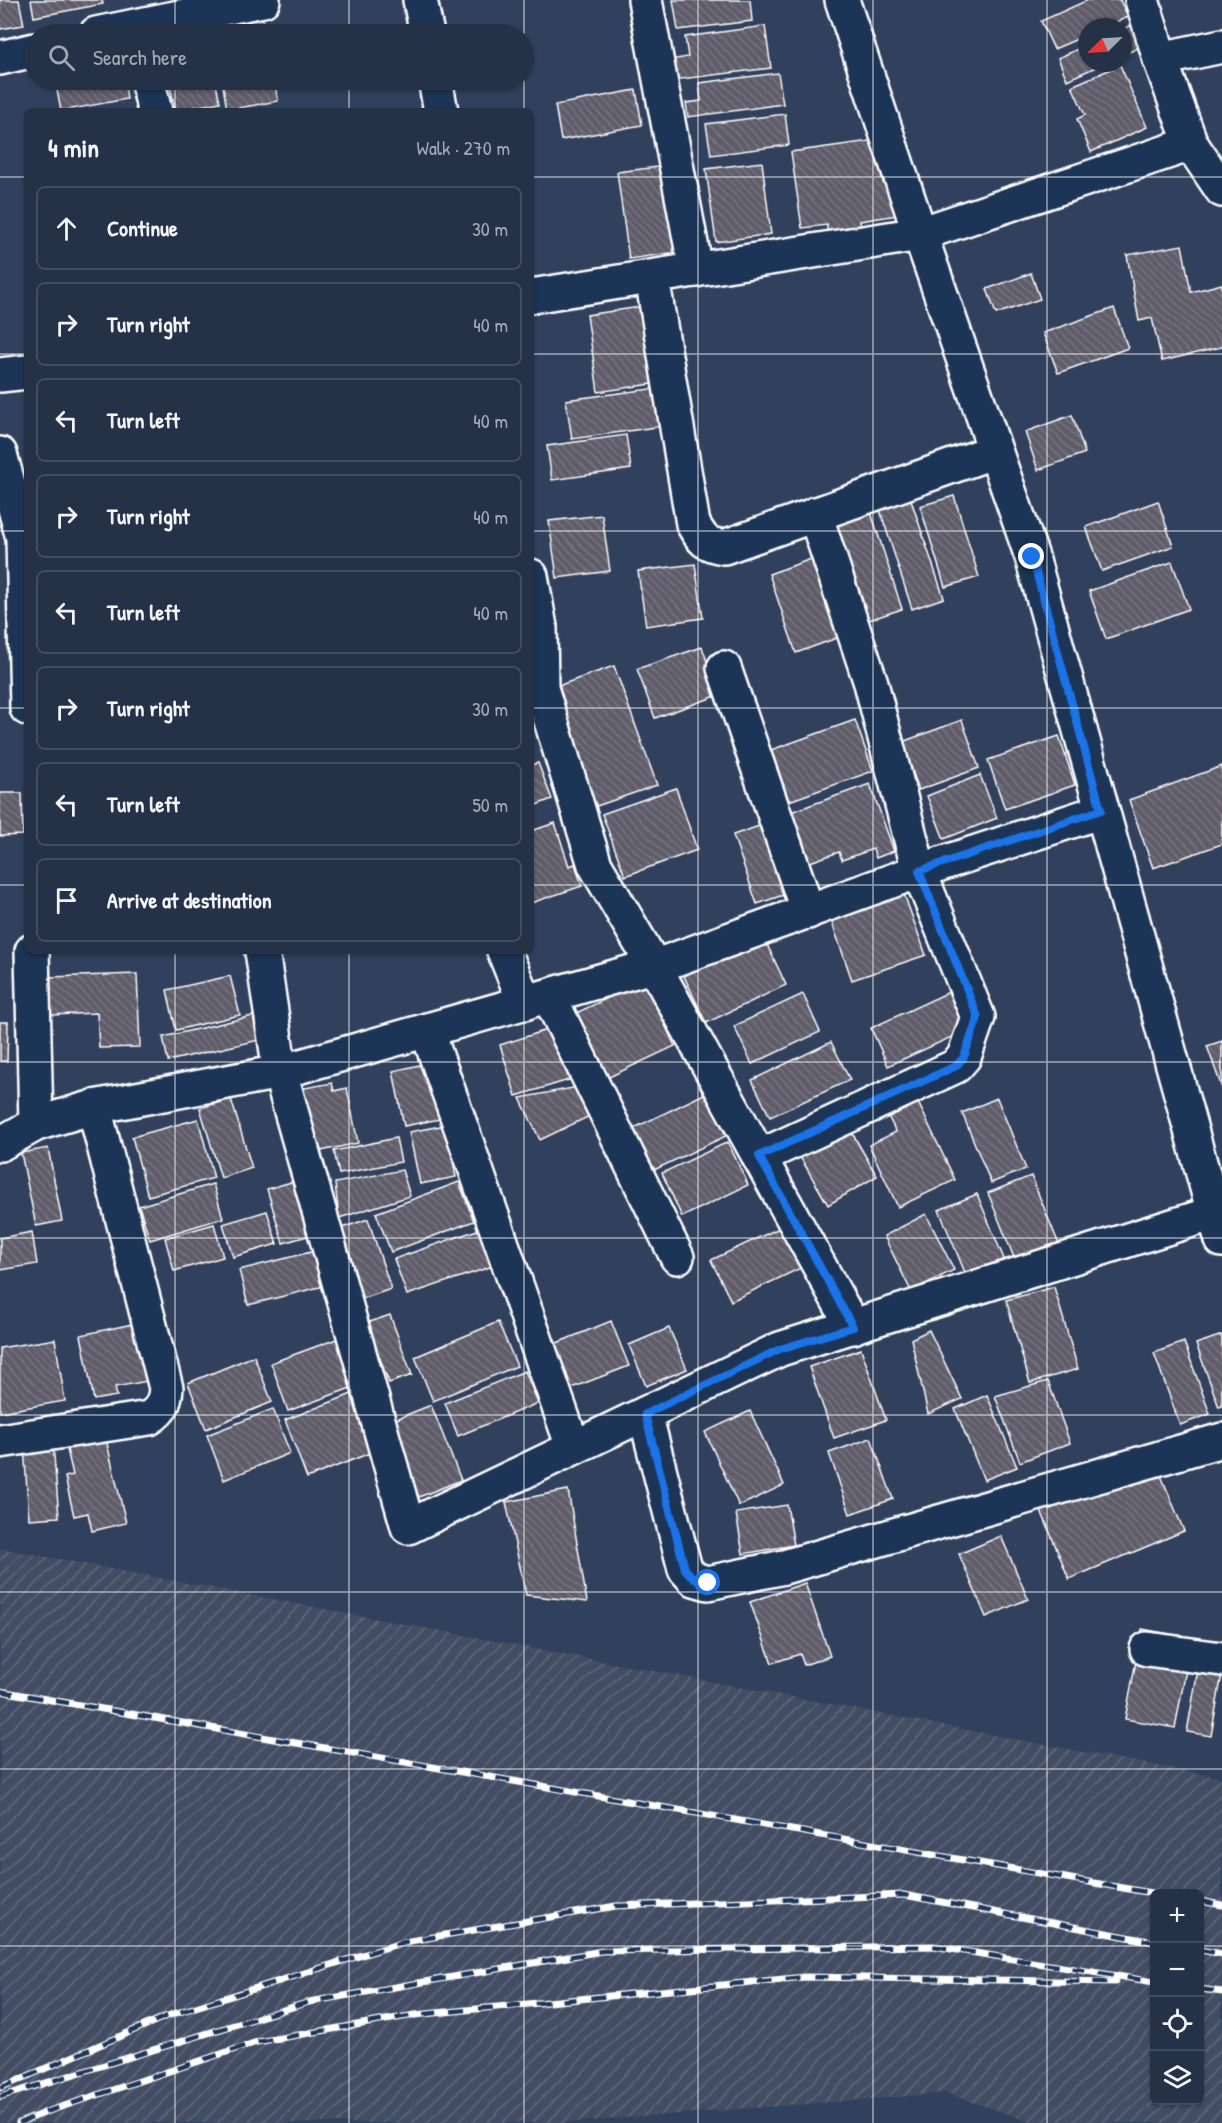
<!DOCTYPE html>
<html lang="en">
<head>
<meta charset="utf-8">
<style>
  body { margin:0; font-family:"Patrick Hand",sans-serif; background:#2d394d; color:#f1f3f6 }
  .controls { position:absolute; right:18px; bottom:18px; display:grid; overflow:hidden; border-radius:9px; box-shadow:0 2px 4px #0004 }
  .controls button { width:54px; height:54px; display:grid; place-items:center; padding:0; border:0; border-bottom:2px solid #424c5f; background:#253146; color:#f1f3f6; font:30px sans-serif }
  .compass { position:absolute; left:1078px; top:18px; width:54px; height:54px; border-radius:50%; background:#253146; box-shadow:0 2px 4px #0004; rotate:246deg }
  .stop { position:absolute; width:18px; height:18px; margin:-14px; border:4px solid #1a73e8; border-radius:50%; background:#fff }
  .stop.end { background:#1a73e8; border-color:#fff; box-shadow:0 2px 6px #0008 }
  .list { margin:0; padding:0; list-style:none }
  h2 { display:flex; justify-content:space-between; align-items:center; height:78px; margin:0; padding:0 24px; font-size:26px }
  h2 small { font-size:20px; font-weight:400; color:#a3a9b3 }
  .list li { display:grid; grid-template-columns:39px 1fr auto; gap:18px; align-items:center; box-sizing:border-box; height:84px; margin:0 12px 12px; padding:0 12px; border:2px solid #424c5f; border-radius:9px }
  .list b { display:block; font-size:22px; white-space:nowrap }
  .list em { font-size:20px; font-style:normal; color:#a3a9b3 }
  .icon { flex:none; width:33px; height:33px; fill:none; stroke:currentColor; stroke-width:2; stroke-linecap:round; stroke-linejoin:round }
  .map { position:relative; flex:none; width:1222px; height:2123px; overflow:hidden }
  .search { position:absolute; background:#253146; box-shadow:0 2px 4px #0004; left:24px; top:24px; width:510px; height:66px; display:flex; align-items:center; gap:15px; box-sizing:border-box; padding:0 21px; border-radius:33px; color:#a3a9b3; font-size:22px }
  .panel { position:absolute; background:#253146; box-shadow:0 2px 4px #0004; left:24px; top:108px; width:510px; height:846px; border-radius:9px }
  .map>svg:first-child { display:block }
</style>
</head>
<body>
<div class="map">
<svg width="1222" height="2123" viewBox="0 0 1222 2123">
  <defs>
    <pattern id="industrial-furrows" width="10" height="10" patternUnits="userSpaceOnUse" patternTransform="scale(1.5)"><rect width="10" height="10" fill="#434d64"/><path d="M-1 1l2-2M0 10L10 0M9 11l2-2" fill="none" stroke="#5f687b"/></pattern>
    <pattern id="building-back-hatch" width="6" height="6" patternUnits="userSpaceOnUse" patternTransform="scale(1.5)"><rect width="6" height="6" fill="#605d6b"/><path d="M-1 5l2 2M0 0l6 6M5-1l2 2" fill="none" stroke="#787581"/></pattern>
  </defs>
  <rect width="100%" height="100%" fill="#31415d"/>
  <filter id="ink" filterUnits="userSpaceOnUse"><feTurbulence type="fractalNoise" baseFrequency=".0167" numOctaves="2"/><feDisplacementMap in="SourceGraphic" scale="12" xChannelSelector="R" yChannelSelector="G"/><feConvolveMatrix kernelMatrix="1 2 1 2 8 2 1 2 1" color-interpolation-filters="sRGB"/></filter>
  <g filter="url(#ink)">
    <path fill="url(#industrial-furrows)" fill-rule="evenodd" d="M0,1548l1222,230v345h-188l-88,-30 -384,30h-562zM1154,1894h46v206h-46z"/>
    <g fill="url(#building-back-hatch)" stroke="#fff" stroke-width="1.5">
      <polygon points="0,0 19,0 24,25 0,29"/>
      <polygon points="31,0 102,0 103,4 34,17"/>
      <polygon points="673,0 750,0 752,21 678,30"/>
      <polygon points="1088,0 1120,0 1128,17 1104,27 1087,27 1087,35 1054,49 1041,21"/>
      <polygon points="261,11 266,34 214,34 213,32 241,27 239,15"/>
      <polygon points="1132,25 1142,46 1123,55 1123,29"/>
      <polygon points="765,26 771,68 673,80 670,60 688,57 685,37"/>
      <polygon points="1087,45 1087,63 1105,63 1067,80 1058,58"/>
      <polygon points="1120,65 1147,127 1091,152 1077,119 1085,115 1072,86"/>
      <polygon points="778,73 783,104 688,117 686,103 701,101 699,83"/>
      <polygon points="55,80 124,80 127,99 61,111"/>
      <polygon points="168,80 215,80 220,102 176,111"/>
      <polygon points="222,80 274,80 278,101 227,110"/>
      <polygon points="636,90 642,125 561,140 555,105"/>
      <polygon points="785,114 789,145 711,155 706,124"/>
      <polygon points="877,140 883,183 893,182 898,215 860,221 861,228 827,232 827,225 802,228 791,152"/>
      <polygon points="762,162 771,234 716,242 706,169"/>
      <polygon points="666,166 678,252 629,259 617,172"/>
      <polygon points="1182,245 1191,292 1222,284 1222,347 1162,361 1152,318 1139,321 1127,255"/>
      <polygon points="1031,273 1040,299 996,314 987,289"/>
      <polygon points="646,306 658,383 598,392 587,315"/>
      <polygon points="1114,308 1128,348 1058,373 1043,333"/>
      <polygon points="658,388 663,426 572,439 566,400"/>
      <polygon points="1072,415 1085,453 1038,470 1025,432"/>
      <polygon points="626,435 631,469 552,480 547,446"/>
      <polygon points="909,494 944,598 912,609 878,504"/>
      <polygon points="954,496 979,577 945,587 920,506"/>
      <polygon points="1158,501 1173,546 1102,571 1086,527"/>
      <polygon points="869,506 902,609 863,622 829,519"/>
      <polygon points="602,515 610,571 557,578 549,521"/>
      <polygon points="817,557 845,635 796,653 769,574"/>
      <polygon points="1172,562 1189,609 1106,639 1089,591"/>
      <polygon points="695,564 703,618 646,626 638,571"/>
      <polygon points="702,647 719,695 655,718 637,669"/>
      <polygon points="614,666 657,785 591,808 549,689"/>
      <polygon points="855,720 873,771 789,801 771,750"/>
      <polygon points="962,720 979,768 919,790 902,742"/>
      <polygon points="1059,736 1075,785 1005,809 988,760"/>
      <polygon points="538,763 552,799 531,807 531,765"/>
      <polygon points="1222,766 1222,844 1153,868 1129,800"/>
      <polygon points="980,775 997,818 944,839 927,796"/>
      <polygon points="870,784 894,851 876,858 873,849 842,860 839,852 807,863 788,813"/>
      <polygon points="676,788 697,850 625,876 602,814"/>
      <polygon points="0,793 22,793 23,835 0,836"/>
      <polygon points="555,823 569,866 575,864 582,886 531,903 531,831"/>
      <polygon points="768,823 792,892 757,904 733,835"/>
      <polygon points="904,894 926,955 852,980 831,920"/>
      <polygon points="764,938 786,985 706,1023 684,976"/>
      <polygon points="137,974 140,1047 99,1048 97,1013 51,1015 50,977"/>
      <polygon points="230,976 240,1015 176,1030 167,990"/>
      <polygon points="644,981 675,1046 607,1078 576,1013"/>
      <polygon points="949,992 967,1030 888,1066 871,1028"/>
      <polygon points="803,994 820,1032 752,1064 734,1026"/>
      <polygon points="257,1015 263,1039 168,1061 163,1037"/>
      <polygon points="0,1022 8,1022 7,1061 0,1061"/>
      <polygon points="553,1028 569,1080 516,1096 500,1045"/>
      <polygon points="1222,1041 1222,1088 1207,1046"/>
      <polygon points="831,1042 850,1080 770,1117 752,1080"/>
      <polygon points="433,1062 445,1118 404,1126 393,1071"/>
      <polygon points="332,1083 334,1091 347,1088 358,1143 312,1153 299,1089"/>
      <polygon points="583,1086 596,1113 540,1140 520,1098"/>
      <polygon points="706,1093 726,1136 654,1170 634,1128"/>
      <polygon points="915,1096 955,1180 898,1207 869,1145 896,1132 885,1110"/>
      <polygon points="997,1098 1026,1169 991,1183 962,1113"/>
      <polygon points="231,1099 252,1168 221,1178 200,1108"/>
      <polygon points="198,1119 214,1178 148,1196 132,1137"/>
      <polygon points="446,1125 456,1177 420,1184 409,1132"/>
      <polygon points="848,1126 877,1176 828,1205 799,1155"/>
      <polygon points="396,1138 401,1162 339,1174 334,1151"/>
      <polygon points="728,1142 748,1185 682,1217 662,1173"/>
      <polygon points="48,1148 62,1221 36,1226 21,1153"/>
      <polygon points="402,1170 410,1196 339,1218 335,1183"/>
      <polygon points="1031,1176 1060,1247 1017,1265 988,1193"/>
      <polygon points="295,1181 311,1235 283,1243 267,1189"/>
      <polygon points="459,1182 474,1221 391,1252 376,1213"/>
      <polygon points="213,1184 223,1218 150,1240 139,1206"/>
      <polygon points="977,1194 1007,1266 969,1282 939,1210"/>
      <polygon points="267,1211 277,1244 233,1257 223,1224"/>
      <polygon points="926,1214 954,1270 911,1291 884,1236"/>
      <polygon points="368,1219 391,1289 359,1300 336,1230"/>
      <polygon points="214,1224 223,1257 174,1271 165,1238"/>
      <polygon points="788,1224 807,1265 731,1301 711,1260"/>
      <polygon points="483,1228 496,1265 407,1295 394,1259"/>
      <polygon points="32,1232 37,1264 0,1270 0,1238"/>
      <polygon points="315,1251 324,1286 248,1305 239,1270"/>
      <polygon points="1054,1287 1078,1369 1030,1383 1006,1300"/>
      <polygon points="390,1315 412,1375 389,1383 367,1323"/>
      <polygon points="611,1321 629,1366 569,1389 552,1345"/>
      <polygon points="142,1322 153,1380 115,1387 117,1396 94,1400 81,1335"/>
      <polygon points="498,1322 517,1366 433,1401 415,1357"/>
      <polygon points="669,1328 687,1369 646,1386 629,1345"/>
      <polygon points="929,1330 962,1399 928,1414 911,1339"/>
      <polygon points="1222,1335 1222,1406 1219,1407 1196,1344"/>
      <polygon points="342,1337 359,1385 288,1411 271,1363"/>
      <polygon points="55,1339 65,1401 0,1412 0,1348"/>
      <polygon points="1184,1342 1210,1414 1180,1425 1154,1353"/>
      <polygon points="861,1349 886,1420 834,1438 809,1367"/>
      <polygon points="254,1356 272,1402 206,1429 188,1383"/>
      <polygon points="525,1371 538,1403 458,1436 445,1403"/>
      <polygon points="1048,1381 1070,1443 1020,1462 995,1396"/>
      <polygon points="362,1390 385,1447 307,1478 285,1420"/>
      <polygon points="987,1395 1017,1467 984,1480 955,1409"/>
      <polygon points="431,1405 461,1480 419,1497 389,1422"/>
      <polygon points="273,1409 290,1453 224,1480 207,1435"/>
      <polygon points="750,1411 784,1485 739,1506 705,1432"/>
      <polygon points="105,1435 126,1523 92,1531 88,1513 74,1516 65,1477 73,1475 66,1445"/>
      <polygon points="871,1438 893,1499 850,1514 829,1453"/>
      <polygon points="53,1444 59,1517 29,1519 24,1446"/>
      <polygon points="1155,1461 1184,1531 1069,1579 1040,1508"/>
      <polygon points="568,1490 587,1602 526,1595 506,1502"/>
      <polygon points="787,1505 794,1545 743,1554 736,1513"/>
      <polygon points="1001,1536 1028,1599 986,1617 959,1554"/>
      <polygon points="805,1583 830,1656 804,1665 800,1654 772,1663 750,1602"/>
      <polygon points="1142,1629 1192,1638 1175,1728 1125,1719"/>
      <polygon points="1203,1641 1222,1674 1211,1736 1187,1732"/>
    </g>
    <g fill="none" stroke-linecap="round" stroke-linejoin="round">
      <g stroke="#fff" stroke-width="38">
        <g id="minor">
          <polyline points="420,0 427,34"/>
          <polyline points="645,0 696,270"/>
          <polyline points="842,0 920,234 1191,144"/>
          <polyline points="1142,0 1160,59 1191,144 1222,190"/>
          <polyline points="96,34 263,0"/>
          <polyline points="0,58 34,50"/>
          <polyline points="1160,59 1222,46"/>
          <polyline points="147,80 155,111"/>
          <polyline points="435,80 441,111"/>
          <path d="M652,277l41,247c10,17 12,20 31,23l271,-96"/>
          <polyline points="531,296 920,234 1032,557 1214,1213"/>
          <polyline points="0,375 27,372"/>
          <polyline points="0,454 23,538 27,708"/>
          <polyline points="815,514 871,683 919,871 670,961 280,1072 408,1527 780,1349 1214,1213 1222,1240"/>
          <polyline points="531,576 540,627 541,688 595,865 654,966 853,1327"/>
          <polyline points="724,668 808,912"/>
          <polyline points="32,951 36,1124 94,1107 280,1072 262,951"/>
          <polyline points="504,951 525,1003"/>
          <polyline points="549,996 677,1257"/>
          <polyline points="427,1030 573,1447"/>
          <polyline points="0,1144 36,1124"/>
          <polyline points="759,1157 956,1066 964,1057 978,1017 919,871 1102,811"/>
          <polyline points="645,1414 685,1569 694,1579 708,1583 784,1567 1222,1440"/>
          <path d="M0,1441l149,-23c13,-8 16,-16 17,-30l-72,-281"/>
          <polyline points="1147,1649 1222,1659"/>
        </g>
      </g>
      <use href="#minor" stroke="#1d3557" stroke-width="33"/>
      <g stroke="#fff" stroke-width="7">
        <g id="rail">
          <polyline points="0,1691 1157,1894"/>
          <polyline points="1200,1901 1222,1905"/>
          <polyline points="1200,1950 1222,1954"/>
          <polyline points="1200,1989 1222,1992"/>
          <polyline points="0,2088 167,2016 404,1942 616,1906 904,1895 1154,1942"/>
          <polyline points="0,2097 309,2002 602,1951 933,1946 1154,1982"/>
          <polyline points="19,2123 49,2111 257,2042 415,2015 805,1977 1115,1982"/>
        </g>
      </g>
      <use href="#rail" stroke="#1d3557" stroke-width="4.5" stroke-dasharray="14" stroke-linecap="butt"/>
    </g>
  </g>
  <g fill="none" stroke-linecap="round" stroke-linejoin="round" filter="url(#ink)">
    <polyline stroke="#1a73e8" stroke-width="8" points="708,1583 694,1579 685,1569 645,1414 780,1349 853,1327 759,1156 956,1066 964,1057 978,1017 919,871 1101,810 1032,557"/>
  </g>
  <path fill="none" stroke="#fff" stroke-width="1.5" stroke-opacity="0.55" d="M175,0v34M349,0v34M524,0v111M698,0v2123M873,0v2123M1047,0v2123M175,80v31M349,80v31M0,177h27M531,177h691M0,354h27M531,354h691M0,531h27M531,531h691M0,708h27M531,708h691M0,885h27M531,885h691M175,951v1172M349,951v1172M524,951v1172M0,1062h1222M0,1238h1222M0,1415h1222M0,1592h1222M0,1769h1222M0,1946h1154M1200,1946h22"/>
</svg>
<div class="controls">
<button>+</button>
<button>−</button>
<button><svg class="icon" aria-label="locate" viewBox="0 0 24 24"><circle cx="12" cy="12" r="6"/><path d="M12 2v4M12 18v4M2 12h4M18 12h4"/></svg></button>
<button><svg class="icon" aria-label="layers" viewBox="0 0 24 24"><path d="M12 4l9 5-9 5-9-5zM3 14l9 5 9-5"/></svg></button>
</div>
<svg class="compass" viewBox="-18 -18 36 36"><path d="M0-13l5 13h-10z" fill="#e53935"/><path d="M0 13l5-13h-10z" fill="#a3a9b3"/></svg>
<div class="stop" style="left:708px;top:1583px"></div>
<div class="stop end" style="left:1032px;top:557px"></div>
<div class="search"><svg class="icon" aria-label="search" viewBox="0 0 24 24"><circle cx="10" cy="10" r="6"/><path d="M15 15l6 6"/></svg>Search here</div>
<section class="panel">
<h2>4 min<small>Walk · 270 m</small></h2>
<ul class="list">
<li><svg class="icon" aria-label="ahead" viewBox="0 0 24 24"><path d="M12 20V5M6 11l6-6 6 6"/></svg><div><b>Continue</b></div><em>30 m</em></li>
<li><svg class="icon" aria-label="right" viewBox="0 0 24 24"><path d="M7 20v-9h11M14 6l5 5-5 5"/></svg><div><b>Turn right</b></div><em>40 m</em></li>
<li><svg class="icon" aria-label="left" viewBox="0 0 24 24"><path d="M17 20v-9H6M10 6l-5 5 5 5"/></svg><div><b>Turn left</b></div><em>40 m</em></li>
<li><svg class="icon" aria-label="right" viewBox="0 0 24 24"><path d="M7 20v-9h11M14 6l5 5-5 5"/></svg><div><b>Turn right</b></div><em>40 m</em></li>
<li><svg class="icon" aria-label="left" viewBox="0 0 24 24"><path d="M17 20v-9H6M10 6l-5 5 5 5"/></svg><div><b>Turn left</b></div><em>40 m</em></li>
<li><svg class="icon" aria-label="right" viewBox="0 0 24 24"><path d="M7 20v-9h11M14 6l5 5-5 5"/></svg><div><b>Turn right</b></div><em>30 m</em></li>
<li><svg class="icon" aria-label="left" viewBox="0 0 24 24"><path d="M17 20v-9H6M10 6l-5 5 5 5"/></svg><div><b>Turn left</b></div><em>50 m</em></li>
<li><svg class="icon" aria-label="arrive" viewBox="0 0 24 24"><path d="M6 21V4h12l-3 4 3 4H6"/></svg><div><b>Arrive at destination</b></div></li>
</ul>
</section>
</div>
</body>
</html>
